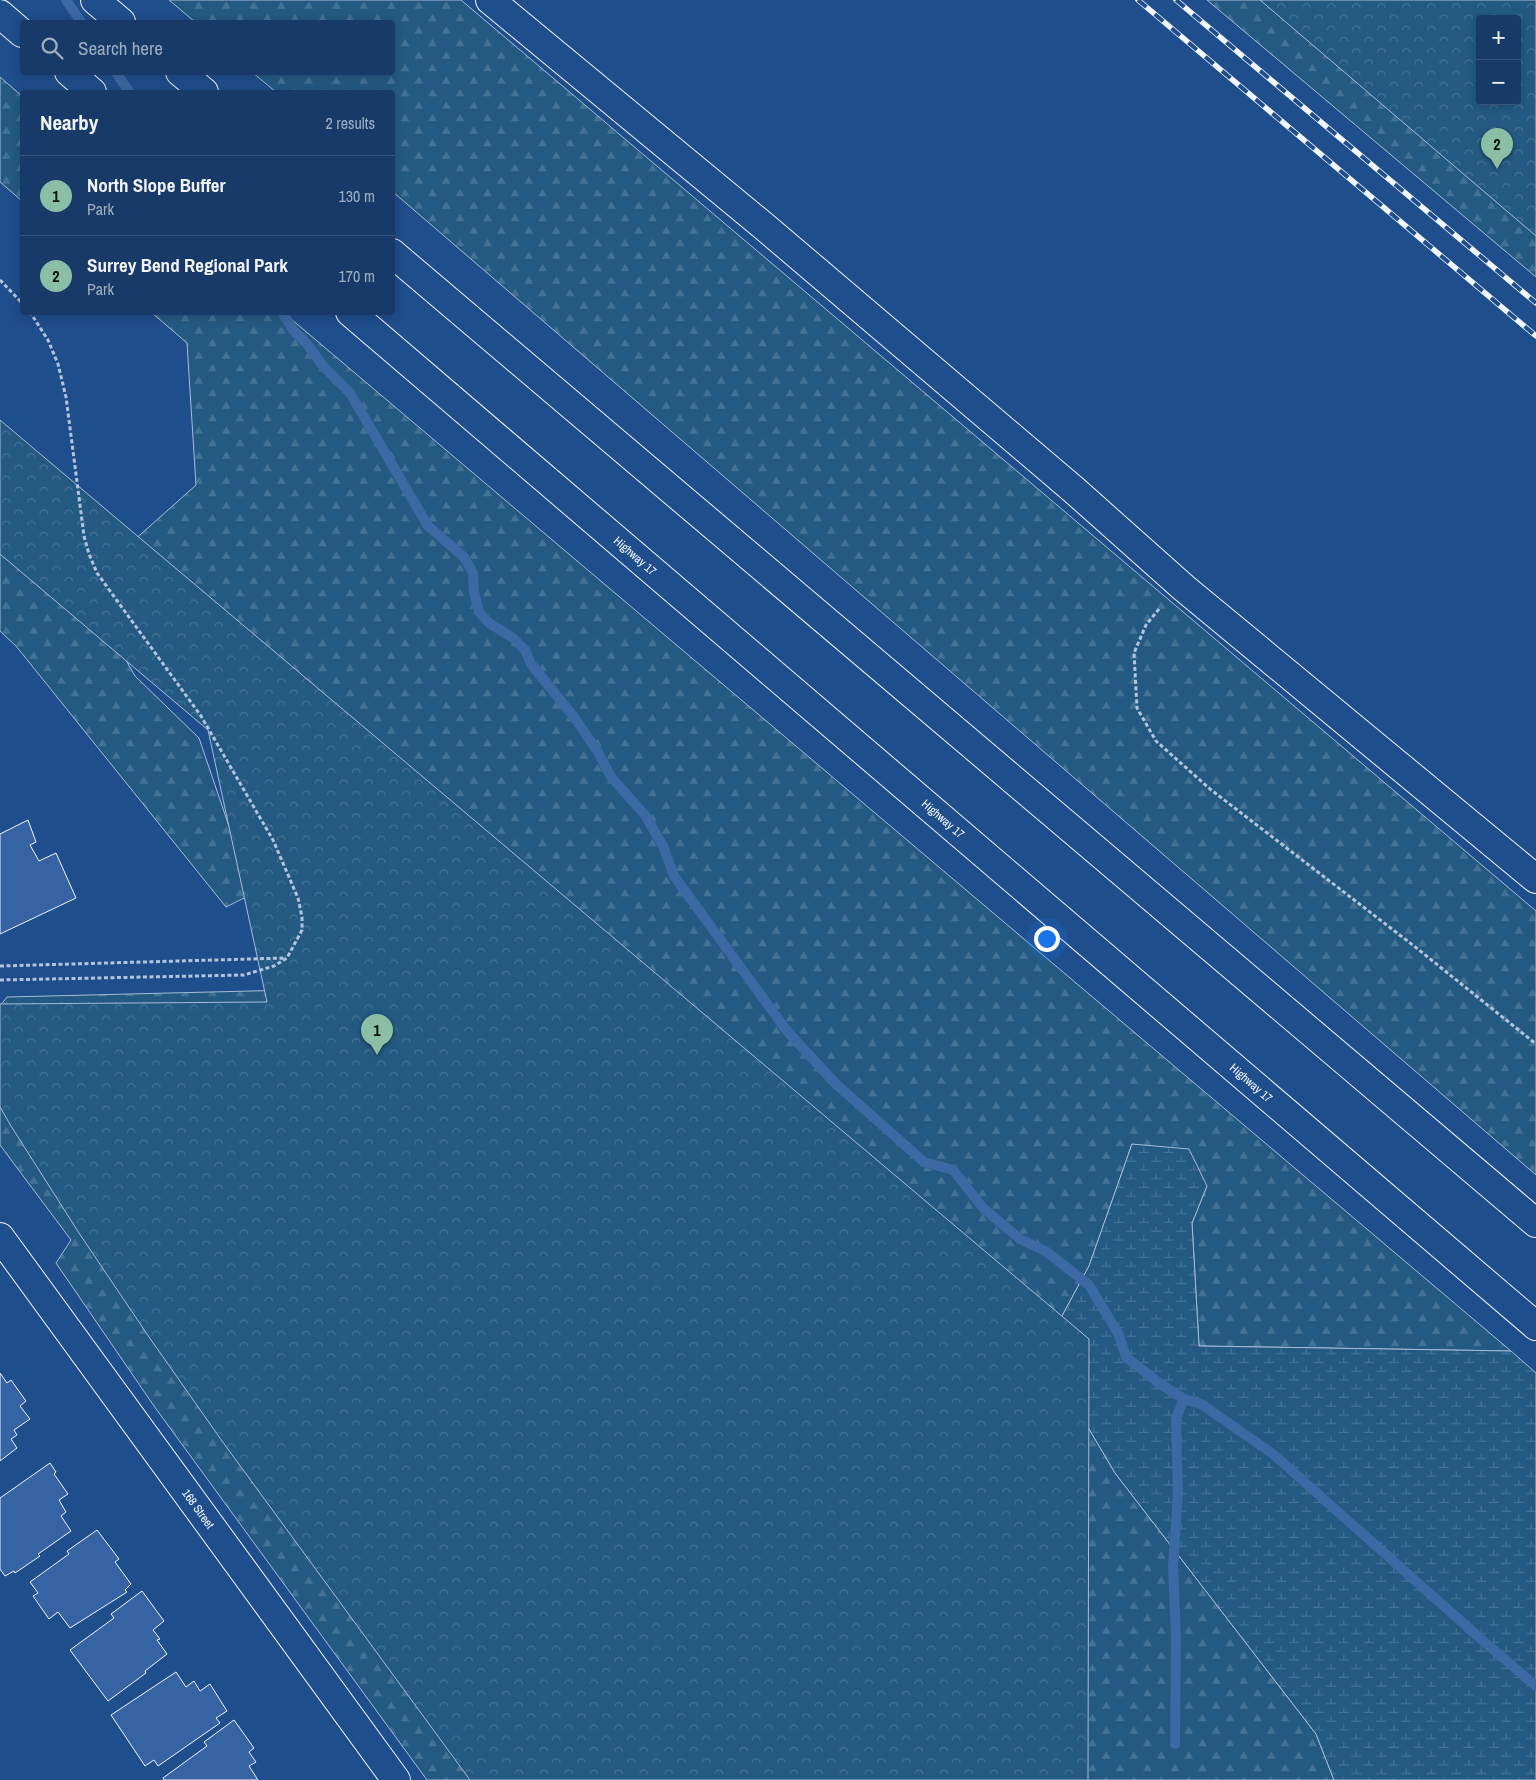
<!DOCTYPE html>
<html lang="en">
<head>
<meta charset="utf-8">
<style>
  body { margin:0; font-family:"Archivo Narrow",sans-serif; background:#20416f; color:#f1f3f6 }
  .controls { position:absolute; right:15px; top:15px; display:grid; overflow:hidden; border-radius:5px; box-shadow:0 2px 12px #0003 }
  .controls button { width:45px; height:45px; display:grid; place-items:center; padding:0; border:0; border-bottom:1px solid #36547d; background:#173a69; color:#f1f3f6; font:25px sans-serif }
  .you { position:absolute; left:1046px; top:938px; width:18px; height:18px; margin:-12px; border:4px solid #fff; border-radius:50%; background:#1a73e8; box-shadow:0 0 0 8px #1a73e833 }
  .badge { display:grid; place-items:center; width:32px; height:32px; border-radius:50%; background:#8abfa5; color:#111; font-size:16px; font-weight:700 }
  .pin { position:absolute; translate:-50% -41px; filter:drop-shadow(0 1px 2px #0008) }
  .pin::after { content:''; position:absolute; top:26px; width:18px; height:15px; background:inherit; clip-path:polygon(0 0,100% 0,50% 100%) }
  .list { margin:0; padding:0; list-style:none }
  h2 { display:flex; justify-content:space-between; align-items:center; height:65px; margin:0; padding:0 20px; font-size:21px }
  h2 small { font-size:16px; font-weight:400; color:#9eadc0 }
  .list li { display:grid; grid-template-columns:32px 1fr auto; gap:15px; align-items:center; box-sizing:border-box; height:80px; padding:0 20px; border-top:1px solid #36547d }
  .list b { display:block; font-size:19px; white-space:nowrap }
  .list p { margin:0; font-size:16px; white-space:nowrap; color:#9eadc0 }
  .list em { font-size:16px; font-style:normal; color:#9eadc0 }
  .icon { flex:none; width:28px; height:28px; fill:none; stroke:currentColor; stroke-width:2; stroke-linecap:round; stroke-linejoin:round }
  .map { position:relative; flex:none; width:1536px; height:1780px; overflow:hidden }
  .search { position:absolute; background:#173a69; box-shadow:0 2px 12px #0003; left:20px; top:20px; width:375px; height:55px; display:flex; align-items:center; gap:12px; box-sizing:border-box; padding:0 18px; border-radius:5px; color:#9eadc0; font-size:19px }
  .panel { position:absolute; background:#173a69; box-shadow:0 2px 12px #0003; left:20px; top:90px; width:375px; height:225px; border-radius:5px }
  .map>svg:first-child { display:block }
</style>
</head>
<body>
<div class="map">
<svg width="1536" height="1780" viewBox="0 0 1536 1780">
  <defs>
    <pattern id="forest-firs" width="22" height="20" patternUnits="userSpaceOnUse" patternTransform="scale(1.25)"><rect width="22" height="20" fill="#245a82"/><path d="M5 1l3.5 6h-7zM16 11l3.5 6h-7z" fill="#447295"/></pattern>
    <pattern id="wetland-marsh" width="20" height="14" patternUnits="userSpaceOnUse" patternTransform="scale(1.25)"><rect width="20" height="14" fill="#245a82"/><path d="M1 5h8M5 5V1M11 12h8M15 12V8" fill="none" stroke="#447295"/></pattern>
    <pattern id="park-crowns" width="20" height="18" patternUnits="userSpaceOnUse" patternTransform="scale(1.25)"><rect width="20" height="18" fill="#245a82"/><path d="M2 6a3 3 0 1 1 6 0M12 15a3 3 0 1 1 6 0" fill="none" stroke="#447295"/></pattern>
  </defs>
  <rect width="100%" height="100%" fill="#1f4e8c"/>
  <g fill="url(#forest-firs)" stroke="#a8bbd7" fill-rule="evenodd">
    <polygon points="169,0 461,0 1536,911 1536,1175 393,192 392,92 276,92 253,73 392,72 392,22 195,22"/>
    <path d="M1207,0h329v277zM1480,19h37v82h-37z"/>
    <polygon points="0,77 22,96 22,201 0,182"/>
    <polygon points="152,313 284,313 1511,1351 1199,1346 1192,1223 1207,1186 1132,1144 1089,1266 1043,1351 1115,1473 1316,1734 1334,1780 427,1780 154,1406 56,1263 71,1240 0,1145 0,1006 7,997 333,989 131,543 196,485 187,343"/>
    <polygon points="0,427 51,528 135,676 199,738 252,894 226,907 16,646 0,631"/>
  </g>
  <polygon fill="url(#wetland-marsh)" stroke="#a8bbd7" points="1132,1144 1189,1149 1207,1186 1192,1223 1199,1346 1511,1351 1536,1373 1536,1780 1334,1780 1316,1734 1115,1473 1043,1351 1089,1266"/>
  <g fill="url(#park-crowns)" stroke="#a8bbd7" fill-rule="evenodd">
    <path d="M1260,0h276v236zM1480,19h37v82h-37z"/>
    <polygon points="0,420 1089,1339 1088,1780 470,1780 222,1441 149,1337 79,1233 11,1126 0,1107 0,1004 267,1002 208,730 0,554"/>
  </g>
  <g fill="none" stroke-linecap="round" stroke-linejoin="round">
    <g stroke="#3b69a3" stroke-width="10">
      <polyline points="66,0 81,22"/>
      <polyline points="116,72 129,92"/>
      <polyline points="282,312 294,331 307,344 323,366 350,393 428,526 464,557 473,573 474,592 479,612 489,623 513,638 525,650 531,664 574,717 598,752 611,777 645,815 663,846 674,876 787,1031 836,1084 924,1162 953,1170 984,1209 1020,1239 1047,1252 1089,1285 1119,1335 1126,1357 1159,1383 1184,1399 1201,1404 1273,1454 1482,1640 1536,1686"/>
      <polyline points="1175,1744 1176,1638 1173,1567 1178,1493 1176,1418 1184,1399"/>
    </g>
  </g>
  <g fill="#3563a3" stroke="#f2f6ff">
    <polygon points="28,820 36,842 30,845 39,861 56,853 76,898 0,934 0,834"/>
    <polygon points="0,1373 7,1383 11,1380 26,1401 20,1406 30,1419 14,1430 17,1435 11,1439 17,1448 0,1461"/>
    <polygon points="50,1463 56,1472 54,1474 68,1494 59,1500 66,1512 61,1516 71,1531 38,1554 40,1556 15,1573 14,1571 5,1576 0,1569 0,1498"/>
    <polygon points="97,1530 119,1559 115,1562 131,1584 125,1590 127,1592 70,1628 58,1612 49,1619 33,1596 38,1593 30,1582 69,1554 67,1551"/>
    <polygon points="142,1591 164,1621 153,1630 160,1639 157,1640 167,1654 145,1671 146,1673 108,1701 70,1650 114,1618 111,1614"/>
    <polygon points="176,1672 186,1687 194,1681 200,1691 210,1684 227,1711 216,1718 220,1723 158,1766 154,1760 145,1766 111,1715"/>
    <polygon points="234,1720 254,1748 249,1752 256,1762 249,1766 258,1780 164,1780 163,1778 207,1746 204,1742"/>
  </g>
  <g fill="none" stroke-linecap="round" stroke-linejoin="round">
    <g stroke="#f2f6ff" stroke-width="30">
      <g id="minor">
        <polyline points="490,0 766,228 1074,490 1184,588 1536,879"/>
        <polyline points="0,1237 396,1780"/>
      </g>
    </g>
    <g stroke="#f2f6ff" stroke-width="30">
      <g id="highway">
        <polyline points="95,0 121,22"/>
        <polyline points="0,14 22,33"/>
        <polyline points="69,72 92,92"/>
        <polyline points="180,72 204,92"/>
        <polyline points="392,253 1536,1223"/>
        <polyline points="350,312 1536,1326"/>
      </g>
    </g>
    <g stroke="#b3c4dc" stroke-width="3" stroke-dasharray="4 2.5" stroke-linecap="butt">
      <polyline points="0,280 22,303"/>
      <polyline points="1159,609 1146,625 1134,653 1137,708 1156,741 1210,789 1414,946 1536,1044"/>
      <polyline points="0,966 286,958"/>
      <polyline points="0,980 244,975 274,966 287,958 302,930 302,917 298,898 273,840 201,716 97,573 89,554 84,536 66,397 58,364 48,340 30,312"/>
    </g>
    <use href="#minor" stroke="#1f4e8c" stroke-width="28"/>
    <use href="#highway" stroke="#1f4e8c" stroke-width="28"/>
    <g stroke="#f2f6ff" stroke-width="5.5">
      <g id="rail">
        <polyline points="1138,0 1536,336"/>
        <polyline points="1176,0 1536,303"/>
      </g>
    </g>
    <use href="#rail" stroke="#1f4e8c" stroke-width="4" stroke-dasharray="11" stroke-linecap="butt"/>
  </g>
  <g text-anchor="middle" stroke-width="4" stroke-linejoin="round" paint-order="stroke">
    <g font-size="12" fill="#f2f6ff" stroke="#1f4e8c">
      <text transform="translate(635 556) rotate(41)" y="4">Highway 17</text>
      <text transform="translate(943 819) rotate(41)" y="4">Highway 17</text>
      <text transform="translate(1251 1083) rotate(41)" y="4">Highway 17</text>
      <text transform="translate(198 1509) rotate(54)" y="4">168 Street</text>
    </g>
  </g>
</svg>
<div class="controls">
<button>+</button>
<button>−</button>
</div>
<div class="you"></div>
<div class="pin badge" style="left:377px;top:1055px">1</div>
<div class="pin badge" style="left:1497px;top:169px">2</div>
<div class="search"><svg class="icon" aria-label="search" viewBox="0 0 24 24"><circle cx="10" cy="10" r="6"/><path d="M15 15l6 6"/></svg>Search here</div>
<section class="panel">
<h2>Nearby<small>2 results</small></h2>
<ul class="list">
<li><span class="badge">1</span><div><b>North Slope Buffer</b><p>Park</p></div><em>130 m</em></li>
<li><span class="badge">2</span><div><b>Surrey Bend Regional Park</b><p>Park</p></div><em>170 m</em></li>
</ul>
</section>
</div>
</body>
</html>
